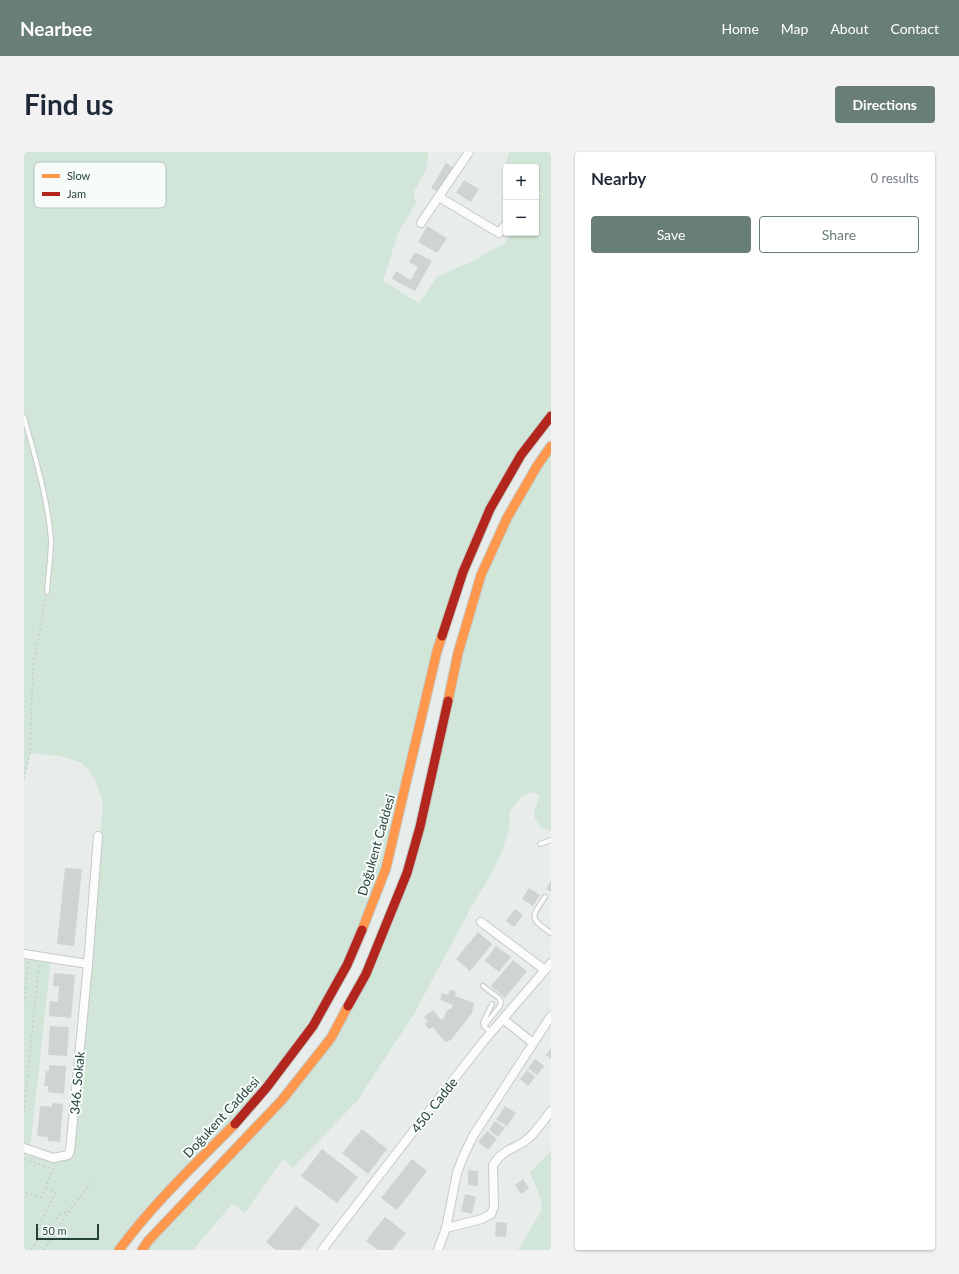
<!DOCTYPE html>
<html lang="en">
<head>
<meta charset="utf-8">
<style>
  body { margin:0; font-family:Lato,sans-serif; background:#f2f2f3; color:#1f2937 }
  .controls { position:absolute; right:12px; top:12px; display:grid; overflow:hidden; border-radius:4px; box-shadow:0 1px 3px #0004 }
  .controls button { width:36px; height:36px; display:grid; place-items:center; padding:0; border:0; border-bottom:1px solid #e0e1e3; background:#fff; color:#1f2937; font:20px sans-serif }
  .scale { position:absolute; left:12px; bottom:10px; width:63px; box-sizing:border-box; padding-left:4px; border:2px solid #24423a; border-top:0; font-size:11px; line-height:14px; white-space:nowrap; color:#24423a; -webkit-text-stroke:3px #f7fbf9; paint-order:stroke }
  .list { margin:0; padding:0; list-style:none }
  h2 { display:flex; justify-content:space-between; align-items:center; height:52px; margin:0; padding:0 16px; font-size:17px }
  h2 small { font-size:13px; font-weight:400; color:#747a83 }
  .actions { display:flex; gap:8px; padding:12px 16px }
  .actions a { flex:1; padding:9px 0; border:1px solid #697e78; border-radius:4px; text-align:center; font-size:14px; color:#697e78 }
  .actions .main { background:#697e78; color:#fff }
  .map { position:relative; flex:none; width:527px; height:1098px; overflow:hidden; border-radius:4px }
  header { display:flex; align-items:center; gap:24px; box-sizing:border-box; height:56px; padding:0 20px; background:#697e78; color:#fff }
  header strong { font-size:19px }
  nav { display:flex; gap:22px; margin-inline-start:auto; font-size:14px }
  .intro { display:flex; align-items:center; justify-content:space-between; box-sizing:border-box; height:96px; padding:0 24px }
  h1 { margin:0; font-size:28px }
  .button { padding:10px 18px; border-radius:4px; background:#697e78; color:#fff; font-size:14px; font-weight:700 }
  main { display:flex; gap:24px; padding:0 24px }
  aside { flex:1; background:#fff; border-radius:4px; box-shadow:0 1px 3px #0004 }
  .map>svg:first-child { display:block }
</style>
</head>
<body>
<header>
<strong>Nearbee</strong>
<nav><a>Home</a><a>Map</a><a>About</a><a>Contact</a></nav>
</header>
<div class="intro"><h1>Find us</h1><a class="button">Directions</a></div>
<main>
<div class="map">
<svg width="527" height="1098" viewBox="0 0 527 1098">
  <rect width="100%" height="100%" fill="#e8edeb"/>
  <g fill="#d1e6d8">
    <polygon points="0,0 404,0 403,16 390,40 392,51 374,81 359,129 395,151 414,124 447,110 481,91 488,81 512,81 512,48 517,40 512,36 512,15 481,14 485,0 527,0 527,264 497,303 439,420 362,716 289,874 95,1098 0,1098 0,802 27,806 6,998 29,1006 44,1003 79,652 71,627 58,611 36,604 6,601 0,627"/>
    <polygon points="527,294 527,679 516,675 511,667 510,659 513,653 515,643 509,640 497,645 486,659 485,677 478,700 467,723 449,752 390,862 333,949 269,1016 259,1007 221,1061 208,1052 169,1098 118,1098 307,886 366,764 457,423"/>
    <polygon points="527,999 527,1098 494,1098 518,1057 517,1048 506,1020"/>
  </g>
  <g fill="#cfd4d2">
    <polygon points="422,11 431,17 415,41 407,36"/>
    <polygon points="440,28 455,37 447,50 432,41"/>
    <polygon points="403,74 423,86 413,101 394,90"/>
    <polygon points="391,100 408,109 391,139 368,127 372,119 387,128 394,115 385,110"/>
    <polygon points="41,716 58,717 50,794 33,792"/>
    <polygon points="527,728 527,740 522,737"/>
    <polygon points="505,736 516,743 509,754 498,747"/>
    <polygon points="491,757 499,763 490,775 482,769"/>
    <polygon points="454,780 468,792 446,819 432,807"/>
    <polygon points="472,794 487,805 475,820 461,809"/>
    <polygon points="489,808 503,819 481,846 467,834"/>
    <polygon points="30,821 51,823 47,866 25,864 26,849 34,850 35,834 29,834"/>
    <polygon points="426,838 432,839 431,844 450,851 448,861 427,888 421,890 409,875 405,877 401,872 404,869 400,865 409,858 417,868 420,866 423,858 427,857 429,853 416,848 418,841 424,843"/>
    <polygon points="26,874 45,875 43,904 24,903"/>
    <polygon points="527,896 527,907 522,903"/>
    <polygon points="511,907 520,914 513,923 504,916"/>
    <polygon points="25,913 42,914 40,942 24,940 24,934 20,934 22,919 25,919"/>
    <polygon points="503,918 511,925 504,934 496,927"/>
    <polygon points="28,951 39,952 36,990 24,989 24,985 13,984 16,954 28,955"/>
    <polygon points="481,954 492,961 483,974 472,968"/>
    <polygon points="471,969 481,976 474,985 465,978"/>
    <polygon points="338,977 363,997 344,1022 318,1001"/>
    <polygon points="463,979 473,987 464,998 454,990"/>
    <polygon points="298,997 334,1025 313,1051 277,1024"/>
    <polygon points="388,1007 403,1019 373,1058 357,1046"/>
    <polygon points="444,1018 454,1019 454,1034 444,1033"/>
    <polygon points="499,1027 505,1036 497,1042 491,1033"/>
    <polygon points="441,1042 452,1045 448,1062 437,1059"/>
    <polygon points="272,1054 296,1073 276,1098 252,1098 242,1090"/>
    <polygon points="361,1065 382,1081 368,1098 354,1098 342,1089"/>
    <polygon points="472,1070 483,1071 482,1085 471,1084"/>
  </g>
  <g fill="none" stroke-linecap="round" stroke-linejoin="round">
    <g stroke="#c5cac8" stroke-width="6">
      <g id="lane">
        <path d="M0,265c11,40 24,82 27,123 0,17 -3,35 -4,52"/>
        <polyline points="516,692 527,688"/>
        <path d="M521,745c-14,21 -16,21 6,36"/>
        <polyline points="459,834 475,846 477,850 476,854 460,874"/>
        <polyline points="467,881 460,874 459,871 468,852"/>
      </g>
    </g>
    <g stroke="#c5cac8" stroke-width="10">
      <g id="street">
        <polyline points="415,45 475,81 482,72"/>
        <polyline points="397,71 445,0"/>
        <polyline points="457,770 521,818"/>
        <polyline points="0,802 64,812"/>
        <polyline points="479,867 509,891"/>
        <polyline points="0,996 29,1006 44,1003 46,999 64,812 74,684"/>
        <polyline points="422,1076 458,1067 467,1062 470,1055 469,1013 475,1005 483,999 500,990 510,981 527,959"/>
        <polyline points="298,1098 394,973 459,890 527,811"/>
        <polyline points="414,1098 422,1076 433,1021 439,1005 449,984 527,864"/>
      </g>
    </g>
    <g stroke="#c3ccc9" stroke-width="11">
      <g id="slow">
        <polyline points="424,549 434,501 457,423 483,366 513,314 527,294"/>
        <polyline points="338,778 362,716 413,499 418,484"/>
        <path d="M95,1098c34,-46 76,-86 116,-126"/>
        <polyline points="118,1098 124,1089 258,948 307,886 324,854"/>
      </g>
    </g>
    <g stroke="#c3ccc9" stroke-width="11">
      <g id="jam">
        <polyline points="418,484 439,420 466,357 497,303 527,264"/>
        <polyline points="324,854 342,822 383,721 396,675 424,549"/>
        <polyline points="211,972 243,935 289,874 323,813 338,778"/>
      </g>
    </g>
    <g stroke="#c3ccca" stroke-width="1.5" stroke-dasharray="2 3" stroke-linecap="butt">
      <polyline points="0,627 6,601 9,514 22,445"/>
      <polyline points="0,852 4,810"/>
      <polyline points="0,960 15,813"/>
      <polyline points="0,1007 29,1017 17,1045 0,1040"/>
      <path d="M13,1088c0,-17 12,-33 19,-48l-11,-4"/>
      <path d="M7,1098c7,-12 23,-33 37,-39"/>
      <polyline points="20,1098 45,1059 68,1030"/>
    </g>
    <use href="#lane" stroke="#fcfcfc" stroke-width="4"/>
    <use href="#street" stroke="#fcfcfc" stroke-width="8"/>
    <use href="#slow" stroke="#ff974d" stroke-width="9"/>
    <use href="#jam" stroke="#b3261e" stroke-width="9"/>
  </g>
  <g text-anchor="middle" stroke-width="4" stroke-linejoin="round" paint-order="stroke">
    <g font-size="13" fill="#24423a" stroke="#f7fbf9">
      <text transform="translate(352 693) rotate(-74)" y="5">Doğukent Caddesi</text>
      <text transform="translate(53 931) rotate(-85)" y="5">346. Sokak</text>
      <text transform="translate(410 953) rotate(-52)" y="5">450. Cadde</text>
      <text transform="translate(197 965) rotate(-47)" y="5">Doğukent Caddesi</text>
    </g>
  </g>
  <rect x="10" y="10" width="132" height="46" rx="6" fill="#f7fbf9" stroke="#b8c4c0" stroke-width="1"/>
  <rect x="18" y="22" width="18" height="4" fill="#ff974d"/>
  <rect x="18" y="40" width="18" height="4" fill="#b3261e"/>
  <g font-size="11" fill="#24423a">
    <text x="43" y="28">Slow</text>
    <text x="43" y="46">Jam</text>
  </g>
</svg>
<div class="controls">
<button>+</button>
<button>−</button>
</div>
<div class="scale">50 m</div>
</div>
<aside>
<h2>Nearby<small>0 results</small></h2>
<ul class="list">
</ul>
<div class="actions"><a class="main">Save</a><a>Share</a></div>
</aside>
</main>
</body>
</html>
